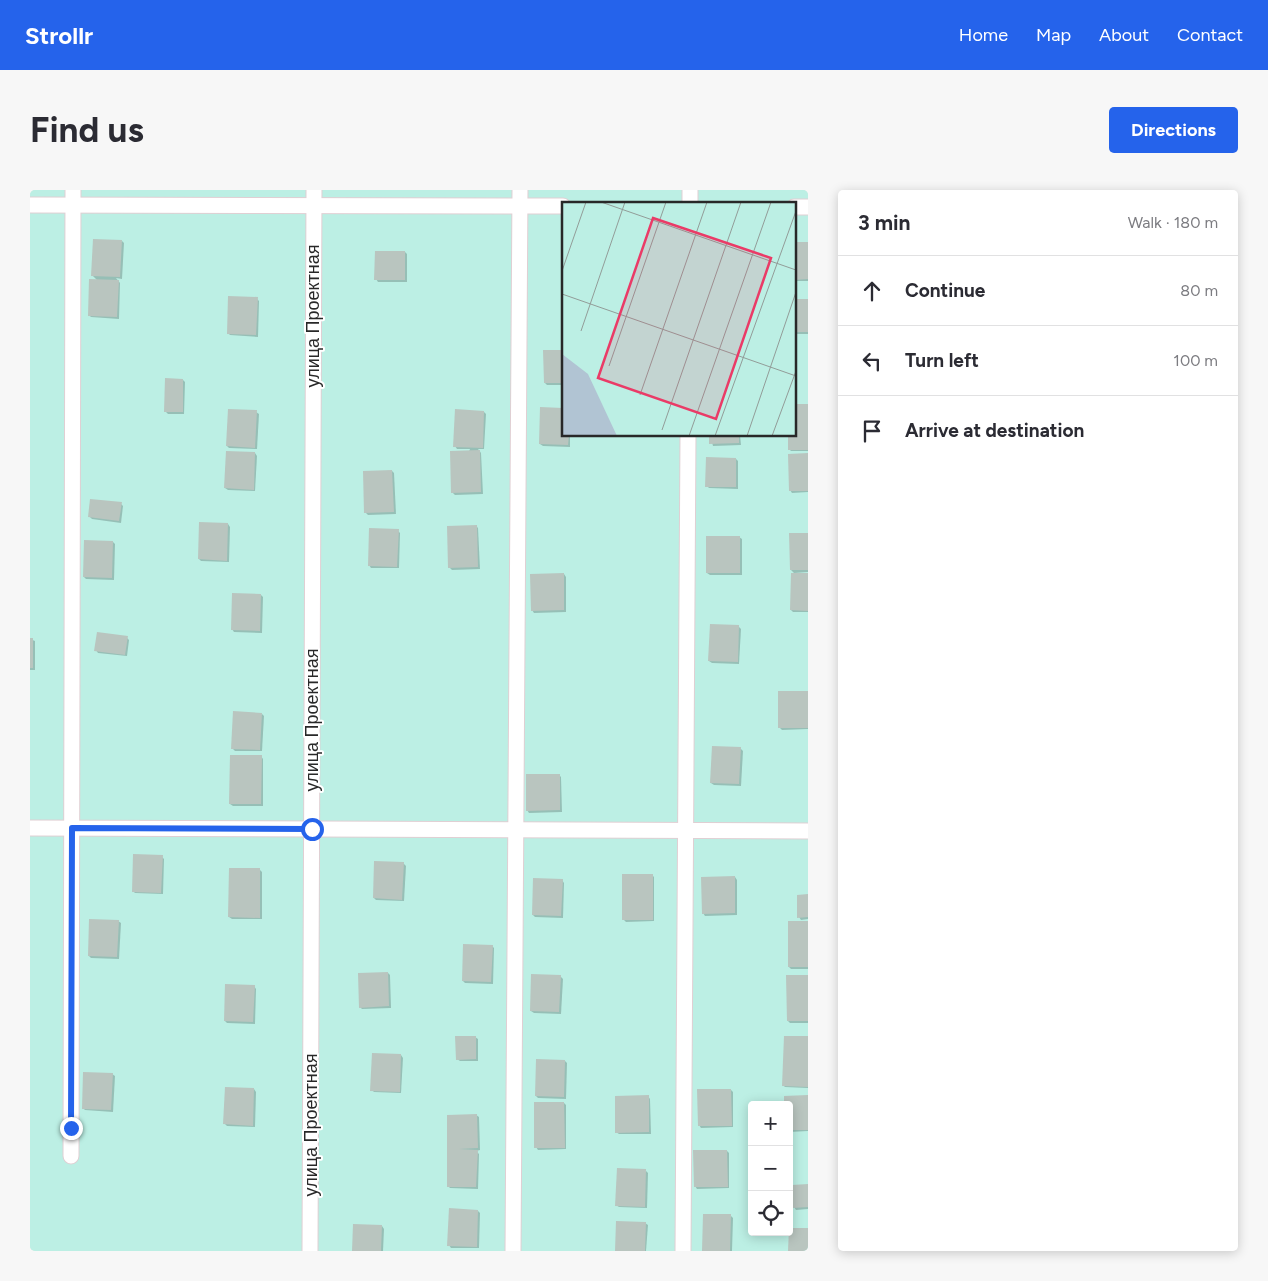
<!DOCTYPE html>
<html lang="en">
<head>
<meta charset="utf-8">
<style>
  body { margin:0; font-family:Figtree,sans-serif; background:#f7f7f7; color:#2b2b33 }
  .controls { position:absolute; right:15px; bottom:15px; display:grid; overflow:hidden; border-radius:5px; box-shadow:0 2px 12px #0003 }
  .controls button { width:45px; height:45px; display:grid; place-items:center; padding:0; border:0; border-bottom:1px solid #e1e1e2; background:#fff; color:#2b2b33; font:25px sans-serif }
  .stop { position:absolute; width:15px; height:15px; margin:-11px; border:4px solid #2563eb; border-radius:50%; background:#fff }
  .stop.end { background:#2563eb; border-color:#fff; box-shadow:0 1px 5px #0008 }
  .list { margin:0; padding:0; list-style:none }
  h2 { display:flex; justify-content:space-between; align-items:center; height:65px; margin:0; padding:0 20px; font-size:21px }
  h2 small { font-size:16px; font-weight:400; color:#7c7c81 }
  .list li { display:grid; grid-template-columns:32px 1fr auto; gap:15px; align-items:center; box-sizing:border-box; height:70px; padding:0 20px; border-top:1px solid #e1e1e2 }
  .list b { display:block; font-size:19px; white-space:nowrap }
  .list em { font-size:16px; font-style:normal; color:#7c7c81 }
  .icon { flex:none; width:28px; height:28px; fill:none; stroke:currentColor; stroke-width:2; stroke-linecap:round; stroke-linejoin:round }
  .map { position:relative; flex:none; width:778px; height:1061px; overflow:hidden; border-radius:5px }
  header { display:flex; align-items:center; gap:30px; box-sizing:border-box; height:70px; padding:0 25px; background:#2563eb; color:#fff }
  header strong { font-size:24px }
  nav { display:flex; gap:28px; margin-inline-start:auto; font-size:18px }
  .intro { display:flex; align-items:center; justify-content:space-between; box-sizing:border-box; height:120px; padding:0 30px }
  h1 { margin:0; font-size:35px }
  .button { padding:12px 22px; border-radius:5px; background:#2563eb; color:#fff; font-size:18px; font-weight:700 }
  main { display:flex; gap:30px; padding:0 30px }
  aside { flex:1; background:#fff; border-radius:5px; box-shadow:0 2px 12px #0003 }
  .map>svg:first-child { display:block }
</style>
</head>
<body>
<header>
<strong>Strollr</strong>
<nav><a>Home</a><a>Map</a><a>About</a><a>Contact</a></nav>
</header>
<div class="intro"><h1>Find us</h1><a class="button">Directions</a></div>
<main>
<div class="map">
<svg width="778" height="1061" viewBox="0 0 778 1061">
  <rect width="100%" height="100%" fill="#d9eae2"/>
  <path fill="#bcefe4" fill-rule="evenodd" d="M0,0h778v1061h-778zM533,14h231v231h-231zM722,915h37v127h-37z"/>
  <g fill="#0003">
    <polygon points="92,51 94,53 92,89 86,88 90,93 89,129 61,127 59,125 67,90 62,85"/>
    <polygon points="778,53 778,91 764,91 764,54"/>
    <polygon points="375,62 377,64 377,92 348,92 346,89"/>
    <polygon points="227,109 229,111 228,147 200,145 198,143"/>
    <rect x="764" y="110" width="14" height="34"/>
    <polygon points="533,161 533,195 517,195 515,193"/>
    <polygon points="153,190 155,192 154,224 138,224 136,222"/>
    <polygon points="778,215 778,261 761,261 759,259 759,245 764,245"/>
    <polygon points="533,219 533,245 540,245 540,257 513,256 510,254"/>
    <polygon points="226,222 229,224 227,259 199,258 197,256"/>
    <polygon points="454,222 456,224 454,259 448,259 451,263 453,304 425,305 422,302 440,259 427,259 425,256"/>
    <polygon points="680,245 710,245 711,255 683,256"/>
    <polygon points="225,263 227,266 225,301 198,300 195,298"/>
    <polygon points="778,265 778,302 762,303 760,300"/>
    <polygon points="706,269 708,271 708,299 679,298 677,296"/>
    <polygon points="362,281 364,283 366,324 338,325 335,322"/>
    <polygon points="91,314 93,316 91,333 62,329 60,327"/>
    <polygon points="198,334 200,337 199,372 171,371 169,369"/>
    <polygon points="446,336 448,338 450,379 422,380 419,377"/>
    <polygon points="368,341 370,343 369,378 341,378 339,375"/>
    <polygon points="778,344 778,382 764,383 761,380"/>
    <polygon points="709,347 712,349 712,385 680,385 677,383"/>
    <polygon points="83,352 85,354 84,390 56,389 54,387"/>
    <polygon points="534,384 536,387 536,422 504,423 502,420"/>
    <polygon points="778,385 778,422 763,422 761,420"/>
    <polygon points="231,405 233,407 232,443 204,442 202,439"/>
    <polygon points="708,436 711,439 709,474 682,473 679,471"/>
    <polygon points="97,448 99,450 97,466 68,463 66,460"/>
    <polygon points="0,449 5,451 5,480 0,480"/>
    <polygon points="778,502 778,539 752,540 750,538"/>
    <polygon points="232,524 234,526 232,561 205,561 202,558"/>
    <polygon points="710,558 713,561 711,596 684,595 681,593"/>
    <polygon points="231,566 233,569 233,616 203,616 200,614"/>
    <polygon points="529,585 531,587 532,622 499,623 497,620"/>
    <polygon points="132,667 134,669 133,704 105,703 103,701"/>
    <polygon points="373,673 376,676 374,711 346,710 344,708"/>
    <polygon points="230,680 232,682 232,729 202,729 199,727"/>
    <polygon points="622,685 624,687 624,731 596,732 594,730"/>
    <polygon points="705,687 707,690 707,725 675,726 673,723"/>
    <polygon points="532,690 534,693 533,728 505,727 503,725"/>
    <polygon points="778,706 778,729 771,730 769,727"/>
    <polygon points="88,731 91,733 89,769 61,768 59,766"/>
    <polygon points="778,732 778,779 761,779 759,777"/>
    <polygon points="462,756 464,758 463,794 435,793 433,791"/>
    <polygon points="358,783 360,785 361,818 332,819 330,817"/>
    <polygon points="530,786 533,789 531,824 504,823 501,821"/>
    <polygon points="778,786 778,833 760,833 758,831"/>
    <polygon points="224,796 226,799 225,834 197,833 195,831"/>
    <polygon points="445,847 448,849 448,871 430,871 427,869"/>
    <polygon points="778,848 778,898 755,897 753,895"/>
    <polygon points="371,865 373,868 371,903 344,902 342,900"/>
    <polygon points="535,871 537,873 536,909 508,908 506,906"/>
    <polygon points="82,884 85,886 83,922 55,920 53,918"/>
    <polygon points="224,899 226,902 225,937 197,936 195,934"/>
    <polygon points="701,900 703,902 703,937 671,938 669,935"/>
    <polygon points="618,906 620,909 621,944 589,944 586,942"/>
    <polygon points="778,906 778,941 759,942 759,915"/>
    <polygon points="534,913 536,915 536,959 508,960 506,957"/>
    <polygon points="446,925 449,927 450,960 446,961 449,964 448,999 420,998 418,996 418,926"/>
    <polygon points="697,961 699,963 699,998 667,999 665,996"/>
    <polygon points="616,981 618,983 617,1018 589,1017 586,1015"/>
    <polygon points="778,996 778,1019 766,1020 764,1017"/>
    <polygon points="448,1021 450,1023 449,1058 421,1058 419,1055"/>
    <polygon points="701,1026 703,1028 702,1061 673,1061"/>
    <polygon points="615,1033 618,1035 616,1061 586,1061"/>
    <polygon points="352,1036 354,1039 353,1061 323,1061"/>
  </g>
  <g fill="#b9c5bf">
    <polygon points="63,49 92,50 90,87 61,86"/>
    <polygon points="764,52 778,52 778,89 764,90"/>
    <polygon points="345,61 375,61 375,90 344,90"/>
    <polygon points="59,89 89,90 87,127 58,126"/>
    <polygon points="198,106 228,107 226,145 197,144"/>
    <rect x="764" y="109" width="14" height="33"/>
    <polygon points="513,160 533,160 533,193 514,193"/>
    <polygon points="135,188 153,189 153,222 134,222"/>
    <polygon points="764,214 778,214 778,260 758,260 758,245 764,245"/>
    <polygon points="510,217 533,218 533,245 539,245 538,255 509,254"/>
    <polygon points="198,219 227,220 225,258 196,256"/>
    <polygon points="425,219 454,221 453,258 423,257"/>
    <polygon points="679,245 709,245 709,253 679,254"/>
    <polygon points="450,260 451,302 421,303 420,261"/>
    <polygon points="196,261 225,262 224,300 194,298"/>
    <polygon points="778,263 778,301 759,301 758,264"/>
    <polygon points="676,267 706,268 706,297 675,297"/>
    <polygon points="362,280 364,322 334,323 333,281"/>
    <polygon points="60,309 92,312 89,331 58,327"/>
    <polygon points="169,332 198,333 197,371 168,369"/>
    <polygon points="447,335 448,377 418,378 417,336"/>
    <polygon points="339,338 369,339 367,377 338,376"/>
    <polygon points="759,343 778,343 778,380 760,380"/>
    <rect x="676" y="346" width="34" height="37"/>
    <polygon points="54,350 83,351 82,388 53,387"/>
    <polygon points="534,383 534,420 501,421 500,384"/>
    <polygon points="761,383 778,383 778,421 760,420"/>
    <polygon points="202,403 231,404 230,441 201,440"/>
    <polygon points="680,434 709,435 708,472 678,471"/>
    <polygon points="67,442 98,446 95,465 64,461"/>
    <rect x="0" y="448" width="3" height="30"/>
    <rect x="748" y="501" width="30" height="37"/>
    <polygon points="203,521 232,523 230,560 201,559"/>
    <polygon points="682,556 711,557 709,594 680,593"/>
    <polygon points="200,565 232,565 231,614 199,614"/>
    <polygon points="496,584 530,584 530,620 496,621"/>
    <polygon points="103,664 133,665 131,703 102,702"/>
    <polygon points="344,671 374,672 372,710 343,708"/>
    <polygon points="199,678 230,678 230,728 198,727"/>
    <rect x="592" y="684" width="31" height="46"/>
    <polygon points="705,686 705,723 672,724 671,687"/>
    <polygon points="503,688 533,689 531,726 502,725"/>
    <polygon points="778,704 778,727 767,728 767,705"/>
    <polygon points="59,729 89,730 87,767 58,766"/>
    <rect x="758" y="731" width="20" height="46"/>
    <polygon points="433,754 463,755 461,792 432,791"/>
    <polygon points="358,782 359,816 329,818 328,783"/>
    <polygon points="501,784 531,785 529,822 500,821"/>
    <polygon points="756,785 778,785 778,831 757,831"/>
    <polygon points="195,794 225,795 223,832 194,831"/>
    <polygon points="425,846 446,846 446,869 426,870"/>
    <polygon points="754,846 778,846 778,897 752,896"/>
    <polygon points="342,863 371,864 370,902 340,901"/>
    <polygon points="506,869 535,870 534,907 505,906"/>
    <polygon points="53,882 83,883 81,920 52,919"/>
    <polygon points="195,897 224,898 223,936 193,934"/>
    <polygon points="667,899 701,899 702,936 668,936"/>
    <polygon points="619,905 619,942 585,943 585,906"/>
    <polygon points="778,905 778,940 759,940 759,915 754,915 754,906"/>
    <polygon points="504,912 534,912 535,958 504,958"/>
    <polygon points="447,924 448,958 429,959 448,960 446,997 417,997 417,925"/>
    <polygon points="663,960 697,960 698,997 664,997"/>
    <polygon points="587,978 616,979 615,1017 585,1016"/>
    <polygon points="778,994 778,1017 763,1018 762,995"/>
    <polygon points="419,1018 448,1020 447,1057 417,1056"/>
    <polygon points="673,1024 701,1024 700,1061 672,1061"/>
    <polygon points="586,1031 616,1032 615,1061 585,1061"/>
    <polygon points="323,1034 352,1035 351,1061 322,1061"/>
    <polygon points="759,1038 778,1038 778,1061 758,1061"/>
  </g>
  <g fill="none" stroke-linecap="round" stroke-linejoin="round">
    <g stroke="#e0cfd3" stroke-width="17">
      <g id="street">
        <polyline points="660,14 660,0"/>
        <polyline points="0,15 533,16"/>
        <polyline points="764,17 778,17"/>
        <polyline points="0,638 778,641"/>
        <polyline points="41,966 43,0"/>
        <polyline points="280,1061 284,0"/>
        <polyline points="483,1061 490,0"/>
        <polyline points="653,1061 658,245"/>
      </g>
    </g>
    <use href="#street" stroke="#fff" stroke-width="15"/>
  </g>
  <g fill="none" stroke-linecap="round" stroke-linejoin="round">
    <polyline stroke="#2563eb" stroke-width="6" points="41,938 42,638 282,639"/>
  </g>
  <g text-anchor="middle" stroke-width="4" stroke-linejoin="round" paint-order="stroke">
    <g font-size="18" fill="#282828" stroke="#fff">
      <text transform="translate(283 126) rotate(-90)" y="6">улица Проектная</text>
      <text transform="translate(282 530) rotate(-90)" y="6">улица Проектная</text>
      <text transform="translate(281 935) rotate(-90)" y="6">улица Проектная</text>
    </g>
  </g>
  <g transform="translate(532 12)">
    <rect width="234" height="234" fill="#d9eae2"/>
    <path d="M0,0h234v234h-234z" fill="#bcefe4"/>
    <path d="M0,152l26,20 29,62h-55z" fill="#b1c4d3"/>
    <path fill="none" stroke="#929c98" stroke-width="1" d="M39,0l195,68M0,69l24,-69M0,92l234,82M19,129l44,-129M47,164l57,-164M78,193l67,-193M100,228l79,-228M127,234l82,-234M153,234l81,-225M185,234l49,-144M210,234l24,-65"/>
    <path fill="#ea3b67" fill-opacity="0.15" stroke="#ea3b67" stroke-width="2.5" d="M91,16l118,40 -55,161 -118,-41z"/>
    <rect width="234" height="234" fill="none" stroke="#282828" stroke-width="2.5"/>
  </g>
</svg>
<div class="controls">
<button>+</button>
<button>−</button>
<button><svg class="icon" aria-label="locate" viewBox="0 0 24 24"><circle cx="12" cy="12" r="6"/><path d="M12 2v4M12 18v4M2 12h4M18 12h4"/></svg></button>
</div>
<div class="stop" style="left:282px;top:639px"></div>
<div class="stop end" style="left:41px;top:938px"></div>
</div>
<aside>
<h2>3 min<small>Walk · 180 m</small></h2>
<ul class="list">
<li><svg class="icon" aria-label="ahead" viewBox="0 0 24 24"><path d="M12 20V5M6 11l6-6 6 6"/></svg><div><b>Continue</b></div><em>80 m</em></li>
<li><svg class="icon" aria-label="left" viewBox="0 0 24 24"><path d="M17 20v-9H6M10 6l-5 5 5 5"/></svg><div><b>Turn left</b></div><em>100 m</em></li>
<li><svg class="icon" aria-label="arrive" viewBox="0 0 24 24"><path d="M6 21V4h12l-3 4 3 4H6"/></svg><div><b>Arrive at destination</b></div></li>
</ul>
</aside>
</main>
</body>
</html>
